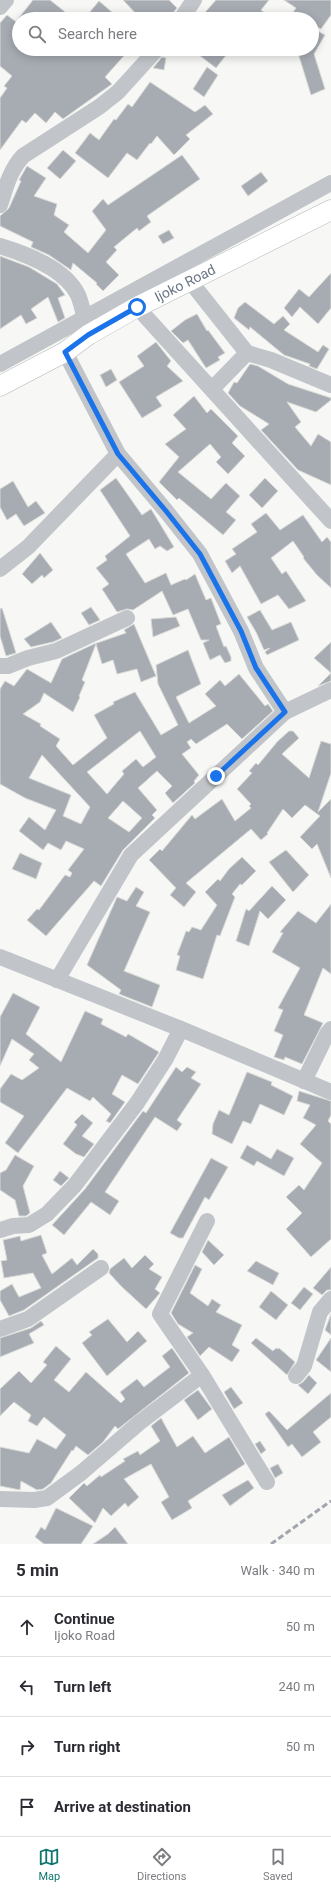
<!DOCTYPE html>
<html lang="en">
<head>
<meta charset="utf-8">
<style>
  body { margin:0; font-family:Roboto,sans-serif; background:#f2f2f3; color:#2b2b33 }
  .stop { position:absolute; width:12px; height:12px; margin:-9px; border:3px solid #1a73e8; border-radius:50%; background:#fff }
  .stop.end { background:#1a73e8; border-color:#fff; box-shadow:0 1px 4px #0008 }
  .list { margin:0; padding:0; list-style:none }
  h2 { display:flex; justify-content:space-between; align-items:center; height:52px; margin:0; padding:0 16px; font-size:17px }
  h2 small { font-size:13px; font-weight:400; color:#7c7c81 }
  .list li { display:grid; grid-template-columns:26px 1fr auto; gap:12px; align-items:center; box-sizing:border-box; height:60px; padding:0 16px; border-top:1px solid #e1e1e2 }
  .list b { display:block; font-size:15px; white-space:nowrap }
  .list p { margin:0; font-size:13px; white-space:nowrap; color:#7c7c81 }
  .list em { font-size:13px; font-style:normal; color:#7c7c81 }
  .icon { flex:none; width:22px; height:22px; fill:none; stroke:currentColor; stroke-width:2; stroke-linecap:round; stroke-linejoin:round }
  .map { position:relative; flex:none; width:331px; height:1544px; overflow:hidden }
  .search { position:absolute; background:#fff; box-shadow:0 2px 10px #0003; left:12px; right:12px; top:12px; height:44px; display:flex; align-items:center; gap:10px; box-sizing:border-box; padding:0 14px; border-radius:22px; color:#7c7c81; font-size:15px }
  .sheet { height:292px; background:#fff }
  nav { display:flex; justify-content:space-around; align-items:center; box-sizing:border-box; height:56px; border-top:1px solid #e1e1e2; background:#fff; font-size:11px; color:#7c7c81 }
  nav a { display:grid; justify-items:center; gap:2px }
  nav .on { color:#0f766e }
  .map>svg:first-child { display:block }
</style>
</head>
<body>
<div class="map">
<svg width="331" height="1544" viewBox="0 0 331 1544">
  <rect width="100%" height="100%" fill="#f7f8f5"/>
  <g fill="#a6acb2" stroke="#d9d9d7" fill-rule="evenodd">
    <polygon points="33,0 50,0 74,19 18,19"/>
    <polygon points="123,0 169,0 177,8 172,14 172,19 141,19"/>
    <polygon points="216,0 269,0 261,10 272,19 199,19"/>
    <polygon points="284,0 331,0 331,15 321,29 312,24 312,19 303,19 292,14 296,8"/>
    <polygon points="99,1 120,19 84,19"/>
    <polygon points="7,15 19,24 19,49 130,49 105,77 112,84 63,119 55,112 46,123 35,113 26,123 22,120 0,150 0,98 7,88 4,86 12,76 0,66 0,23"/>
    <polygon points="312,28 325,35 314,54 325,89 311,95 298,53 312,49"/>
    <polygon points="191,49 231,49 216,68"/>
    <polygon points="162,57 166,58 164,70 153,68"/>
    <polygon points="207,67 218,75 204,97 193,89"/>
    <polygon points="150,82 195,112 205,105 213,114 186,135 190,139 174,155 157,136 151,144 150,143 137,160 127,153 108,178 75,153 90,133 99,140 114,119 116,120 128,104 132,107"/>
    <polygon points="63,150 76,161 60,179 47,168"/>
    <polygon points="182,155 200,179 147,216 151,222 139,231 137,228 114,247 117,250 106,262 119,275 103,291 96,284 97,283 73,263 71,270 49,255 31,247 33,242 0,226 0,216 9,208 21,181 19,180 27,166 46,178 34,196 57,204 54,215 69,225 64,232 88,253 106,230 92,211 103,199 108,205"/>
    <polygon points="261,172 268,181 248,196 241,186"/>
    <polygon points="169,230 174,238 163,244 158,236"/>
    <polygon points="0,256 29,267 57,284 65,295 58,298 65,318 58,322 48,297 31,309 37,318 26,324 21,315 0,329"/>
    <polygon points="331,273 331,308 318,324 300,307 292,317 284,308 299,289 309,297"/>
    <polygon points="245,302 274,324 283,316 290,324 284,330 318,352 323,345 329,349 317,369 309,366 310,364 284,355 250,327 249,330 234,318 238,308"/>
    <polygon points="197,314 207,331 208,330 225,353 218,357 220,360 206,368 188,340 183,343 171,331 185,320"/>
    <polygon points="156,342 171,361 167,366 183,381 156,397 162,406 142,418 119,382 144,366 137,356"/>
    <polygon points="250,364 258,366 288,384 331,398 331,400 316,412 287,402 301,422 295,427 311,446 318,434 331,442 331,485 298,470 261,430 269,424 240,406 228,393 234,382 237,383"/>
    <polygon points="111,369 117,380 106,387 100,375"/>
    <polygon points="194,396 207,413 211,409 238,436 232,443 245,456 228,474 216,462 221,457 210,444 178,472 211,499 226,483 240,496 226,512 236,520 223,535 179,498 177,500 159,482 179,457 165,444 186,429 173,415"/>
    <polygon points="116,478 142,515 151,509 174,547 167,551 160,546 155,549 149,539 126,554 145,583 166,573 171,585 185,579 186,580 195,574 206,600 211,598 221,624 216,626 224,647 226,646 231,657 231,661 225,663 220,655 210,660 203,643 209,640 201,640 188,609 173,615 162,591 133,610 127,609 117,612 102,589 109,584 96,568 107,560 105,556 130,536 100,490"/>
    <polygon points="265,478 278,491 262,508 249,495"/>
    <polygon points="13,481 28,507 36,501 45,513 24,526 16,514 7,520 0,507 0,489"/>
    <polygon points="266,513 280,530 303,515 322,542 327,537 331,542 331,588 317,575 303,558 304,557 293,541 271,558 282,574 286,571 306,601 289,609 278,595 261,604 240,566 232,573 225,561 236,554 232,549 257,532 251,524"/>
    <polygon points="40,553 53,570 44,578 42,575 32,584 22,574"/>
    <polygon points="91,607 100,620 89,625 81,613"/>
    <polygon points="2,608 16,653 6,656 0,636 0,609"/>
    <polygon points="260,610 272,630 291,622 299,640 267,655 265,652 270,648 264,650 256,632 247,617"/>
    <polygon points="176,617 180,626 153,637 151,619"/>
    <polygon points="51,622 62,638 53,642 31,647 24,639"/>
    <path d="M134,624l22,52 -15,6 -4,-13 -20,5 -4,-14 -11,4 -6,-20 -14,36 3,2 -6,14 1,1 -7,15 -29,-19 -4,9 -17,12 18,10 -1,2 20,13 -4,7 17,19 34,-27 -13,-23 20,-11 -1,-2 22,-10 26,43 17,-10 -20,-41 -2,-19 32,-15 13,34 -25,13 13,26 27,-17 -11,-12 15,-14 5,6 14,-12 26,32 3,-2 5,7 -31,28 -15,-15 -31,20 -5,-5 -4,3 4,6 -9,6 17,21 -5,6 1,2 -22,20 -8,-10 7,-7 -15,-15 -19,17 19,22 -5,5 3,3 -32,32 -22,36 -7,-5 -48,55 -19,-16 10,-11 2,1 26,-35 5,2 2,-4 -4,-3 16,-21 -18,-8 -5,9 -13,-7 -5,7 -24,-19 10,-14 16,13 11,-20 -31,-12 -25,-14v-95l5,-8 9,5 13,-17 24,14 11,-24 32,-15 32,-11 -2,-3zM140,731l16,26 -13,10 -7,-8 -14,12 2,3 -17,20 -20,-22zM42,755l48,52 -9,17 -18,-8 8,-21 -42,-17zM123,801l19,17 -13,14 -21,-14z"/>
    <polygon points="331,642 331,681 318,686 331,673 314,658"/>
    <polygon points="289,731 293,731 299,738 282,754 309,778 321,741 331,744 331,773 318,812 331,799 331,878 317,844 312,849 300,837 320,816 305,805 292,818 283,809 267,833 268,834 261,840 251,829 186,883 196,892 184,907 170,895 176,888 149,860 160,849 162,851 192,815 195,819 222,799 235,821 251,808 249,806 251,804 237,789 252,773 249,771 256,763 258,765 277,742"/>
    <polygon points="286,850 309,875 293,892 269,862"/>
    <polygon points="20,853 42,863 36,879 12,869"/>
    <polygon points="242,857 256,871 242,885 240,884 232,894 235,897 220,936 217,935 203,979 176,970 180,956 177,955 186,931 189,932 192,927 201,930 217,905 205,892 218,879 220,881 229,869"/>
    <polygon points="272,886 286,900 268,919 260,911 249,946 236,941 246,909 249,911"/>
    <polygon points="136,887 144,892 136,906 150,912 124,971 160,985 152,1007 119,994 121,990 87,965 117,897 127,901"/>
    <polygon points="331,904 331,974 323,968 304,1015 323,1023 302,1064 285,1057 284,1060 274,1057 283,1035 274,1031 283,1010 278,1008 300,968 272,952 283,933 280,932 298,911 316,923"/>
    <polygon points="13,993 40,1007 26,1034 61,1062 85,1011 103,1019 101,1024 126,1037 128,1034 159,1052 138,1084 122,1075 112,1094 125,1102 110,1123 106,1121 111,1114 93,1097 90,1101 67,1088 18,1153 5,1143 24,1116 0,1102 0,1089 11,1074 22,1080 39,1068 29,1060 34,1054 12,1039 0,1066 0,1017"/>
    <polygon points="176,1067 182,1072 187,1067 196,1072 191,1078 201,1084 177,1120 182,1124 177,1131 155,1117 105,1192 119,1201 110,1215 91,1202 64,1235 52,1225 85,1189 143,1111 146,1113"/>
    <polygon points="247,1072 272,1082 271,1085 293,1096 284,1115 260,1104 251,1124 243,1121 232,1144 212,1134 213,1124 219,1110 229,1115"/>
    <polygon points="299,1091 331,1101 331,1115 328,1121 331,1124 331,1239 311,1257 286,1229 302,1213 286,1197 299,1185 304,1190 322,1163 300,1144 316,1125 303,1118 310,1105 297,1101"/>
    <polygon points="82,1114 93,1123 82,1136 94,1144 84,1157 76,1154 63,1144 77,1125 74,1122"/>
    <polygon points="247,1145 271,1159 277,1149 294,1158 284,1176 257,1161 254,1166 240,1158"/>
    <polygon points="15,1155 34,1166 23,1186 30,1213 26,1216 19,1216 15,1200 0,1190 0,1173 6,1170"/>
    <polygon points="211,1158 228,1167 209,1200 205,1197 183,1238 179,1238 170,1233"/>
    <polygon points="60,1171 69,1178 61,1186 53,1180"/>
    <polygon points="41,1235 47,1253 42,1255 52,1274 72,1258 77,1265 93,1249 98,1254 98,1258 24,1310 9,1316 0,1300 0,1291 12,1284 19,1297 41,1288 33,1273 4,1278 1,1261 7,1260 3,1240 20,1236 21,1241"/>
    <polygon points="208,1240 224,1255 214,1265 202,1252"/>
    <polygon points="145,1255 154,1264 149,1269 162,1277 155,1289 160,1293 146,1309 122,1287 109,1273 110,1269 124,1258 132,1268"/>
    <polygon points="256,1261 279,1273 273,1285 247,1271"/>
    <polygon points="195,1265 202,1269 190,1293 208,1306 212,1299 221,1305 216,1312 242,1325 232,1345 240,1350 232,1362 209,1347 200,1356 187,1337 193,1333 178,1324 171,1313"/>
    <polygon points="331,1267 331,1290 327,1290 322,1295 313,1288"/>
    <polygon points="304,1287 313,1294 300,1310 291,1303"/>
    <polygon points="271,1291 288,1305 276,1320 259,1307"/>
    <polygon points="331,1314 331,1335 325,1330"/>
    <polygon points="108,1319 127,1342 138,1331 147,1341 107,1376 82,1343 92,1335 89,1332"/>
    <polygon points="41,1321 44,1325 29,1334 34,1343 0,1357 0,1338 31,1328"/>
    <polygon points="256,1338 273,1351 276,1348 278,1349 279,1348 295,1362 287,1375 251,1343"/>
    <polygon points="331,1338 331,1372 316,1360"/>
    <polygon points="56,1346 71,1359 54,1380 69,1392 86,1372 121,1403 125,1399 120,1392 137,1379 144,1387 170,1367 162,1356 172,1348 189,1373 118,1429 115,1426 103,1442 88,1455 76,1446 73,1451 72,1450 51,1483 43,1489 37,1490 21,1481 20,1490 0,1486 0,1447 29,1453 37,1439 56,1449 66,1435 44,1417 37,1426 28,1421 31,1415 14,1402 0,1416 0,1389 19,1371 31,1383 47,1365 43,1362"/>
    <polygon points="309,1375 317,1383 308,1394 298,1385 303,1382"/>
    <polygon points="231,1387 243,1403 234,1409 224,1392"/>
    <polygon points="198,1390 212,1409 198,1420 184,1400"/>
    <polygon points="331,1393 331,1417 313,1432 321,1442 302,1457 292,1444 288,1447 265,1414 269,1411 287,1430"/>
    <polygon points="161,1418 177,1447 193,1436 205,1453 229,1437 245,1464 188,1501 192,1508 172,1520 161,1502 169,1497 151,1464 124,1479 139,1497 128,1507 125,1503 111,1516 103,1508 95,1523 69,1498 84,1483 87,1486 100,1475 101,1477 125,1461 123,1459 138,1451 140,1455 160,1441 151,1426"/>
    <polygon points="260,1441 266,1450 261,1454 255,1444"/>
    <polygon points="278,1464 283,1473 275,1478 270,1468"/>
    <polygon points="248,1480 254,1488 230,1506 222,1495"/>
    <polygon points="56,1508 93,1526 81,1544 44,1544 35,1537 41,1527 45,1530"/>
    <polygon points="115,1527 128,1544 93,1544 108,1534"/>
  </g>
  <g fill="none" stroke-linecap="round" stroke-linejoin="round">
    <g stroke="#b3b6ba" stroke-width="21">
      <g id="major">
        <path id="s1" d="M0,386l65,-34 23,-17 49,-28 194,-97"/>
      </g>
    </g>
    <g stroke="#c1c4c8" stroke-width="16">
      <polyline points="0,7 6,0"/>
      <polyline points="181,19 194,0"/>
      <path d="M0,205c6,-18 10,-35 23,-49l76,-49 19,-15 39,-43"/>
      <path d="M0,246c26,8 65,22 78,49 3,7 5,16 7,24"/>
      <polyline points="190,281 247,353 271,360 331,385"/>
      <polyline points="137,307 331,521"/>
      <polyline points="65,352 118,454 166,511 200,554 241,631 256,668 285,712"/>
      <polyline points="0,364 331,183"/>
      <polyline points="212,389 247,353"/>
      <polyline points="0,569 28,547 118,454"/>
      <polyline points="0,666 8,666 28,658 56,651 127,618"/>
      <polyline points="0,957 181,1029 331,1092"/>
      <polyline points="57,980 131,855 285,712 331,690"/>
      <polyline points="304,1081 327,1034 331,1029"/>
      <polyline points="207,1221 160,1314 202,1375 267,1482"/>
      <polyline points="0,1230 13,1226 29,1225 47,1214 75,1185 137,1103 165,1060 181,1029"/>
      <polyline points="0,1329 28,1319 101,1268"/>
      <polyline points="296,1376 304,1366 320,1312 331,1299"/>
      <polyline points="0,1499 34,1500 47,1498 81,1473 139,1423 202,1375"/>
    </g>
    <use href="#major" stroke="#fff" stroke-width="20"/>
    <polyline stroke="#a1a6ac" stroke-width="3" stroke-dasharray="6 3" stroke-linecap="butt" points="271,1544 331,1501"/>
  </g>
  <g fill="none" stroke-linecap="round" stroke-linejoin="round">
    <polyline stroke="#1a73e8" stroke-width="5" points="137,307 88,335 65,352 118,454 166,511 200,554 241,631 256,668 285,712 216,776"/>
  </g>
  <g text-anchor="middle" stroke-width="4" stroke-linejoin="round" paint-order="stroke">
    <g font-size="14" fill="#6a7683" stroke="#fff">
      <text dy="5" stroke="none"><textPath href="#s1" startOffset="212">Ijoko Road</textPath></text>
    </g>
  </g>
</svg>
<div class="stop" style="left:137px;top:307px"></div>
<div class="stop end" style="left:216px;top:776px"></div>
<div class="search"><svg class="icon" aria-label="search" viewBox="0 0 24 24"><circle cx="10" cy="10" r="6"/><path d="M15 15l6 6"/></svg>Search here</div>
</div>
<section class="sheet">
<h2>5 min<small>Walk · 340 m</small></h2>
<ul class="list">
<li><svg class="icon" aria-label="ahead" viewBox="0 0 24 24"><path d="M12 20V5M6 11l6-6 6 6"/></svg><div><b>Continue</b><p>Ijoko Road</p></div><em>50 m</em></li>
<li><svg class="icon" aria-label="left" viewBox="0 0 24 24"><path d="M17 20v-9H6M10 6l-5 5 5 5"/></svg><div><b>Turn left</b></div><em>240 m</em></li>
<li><svg class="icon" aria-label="right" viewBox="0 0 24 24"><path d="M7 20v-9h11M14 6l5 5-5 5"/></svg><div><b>Turn right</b></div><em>50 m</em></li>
<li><svg class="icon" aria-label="arrive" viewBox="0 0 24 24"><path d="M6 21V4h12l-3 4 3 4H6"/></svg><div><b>Arrive at destination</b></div></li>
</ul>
</section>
<nav>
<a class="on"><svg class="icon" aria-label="map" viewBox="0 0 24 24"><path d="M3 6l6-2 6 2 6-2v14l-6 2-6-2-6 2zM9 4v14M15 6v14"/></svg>Map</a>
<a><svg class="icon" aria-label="directions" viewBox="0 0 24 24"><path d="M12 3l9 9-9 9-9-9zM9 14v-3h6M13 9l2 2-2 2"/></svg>Directions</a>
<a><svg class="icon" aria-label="saved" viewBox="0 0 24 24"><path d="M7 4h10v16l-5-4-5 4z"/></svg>Saved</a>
</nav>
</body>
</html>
